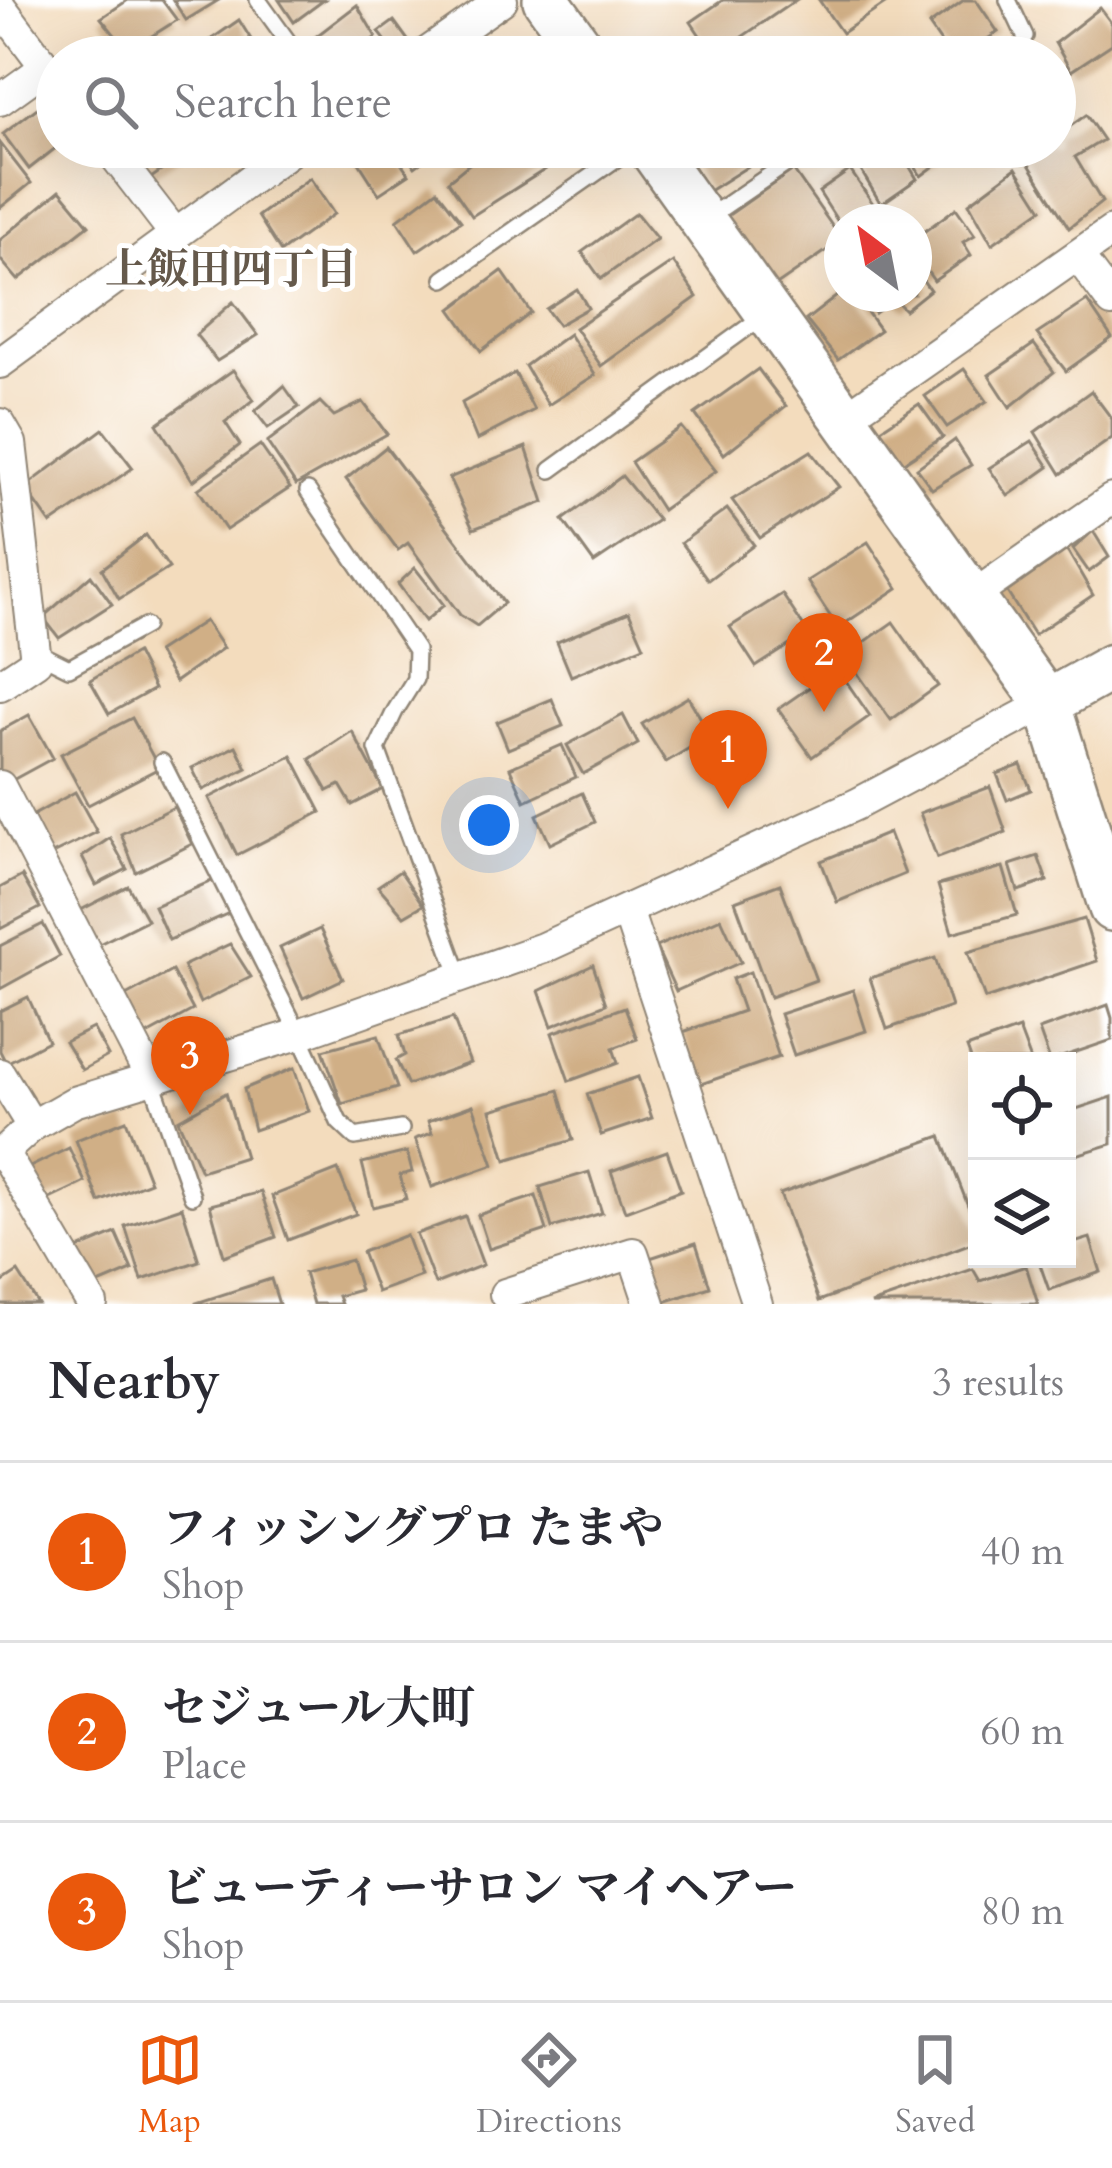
<!DOCTYPE html>
<html lang="en">
<head>
<meta charset="utf-8">
<style>
  body { margin:0; font-family:Cardo,"Noto Serif JP",serif; background:#f2f2f3; color:#2b2b33 }
  .controls { position:absolute; right:36px; bottom:36px; display:grid; overflow:hidden; border-radius:0px; box-shadow:0 12px 48px #0002 }
  .controls button { width:108px; height:108px; display:grid; place-items:center; padding:0; border:0; border-bottom:3px solid #e1e1e2; background:#fff; color:#2b2b33; font:60px sans-serif }
  .compass { position:absolute; left:824px; top:204px; width:108px; height:108px; border-radius:50%; background:#fff; box-shadow:0 12px 48px #0002; rotate:328deg }
  .you { position:absolute; left:489px; top:825px; width:42px; height:42px; margin:-30px; border:9px solid #fff; border-radius:50%; background:#1a73e8; box-shadow:0 0 0 18px #1a73e833 }
  .badge { display:grid; place-items:center; width:78px; height:78px; border-radius:50%; background:#ea580c; color:#fff; font-size:39px; font-weight:700 }
  .pin { position:absolute; translate:-50% -99px; filter:drop-shadow(0 3px 6px #0008) }
  .pin::after { content:''; position:absolute; top:63px; width:42px; height:36px; background:inherit; clip-path:polygon(0 0,100% 0,50% 100%) }
  .list { margin:0; padding:0; list-style:none }
  h2 { display:flex; justify-content:space-between; align-items:center; height:156px; margin:0; padding:0 48px; font-size:51px }
  h2 small { font-size:39px; font-weight:400; color:#7c7c81 }
  .list li { display:grid; grid-template-columns:78px 1fr auto; gap:36px; align-items:center; box-sizing:border-box; height:180px; padding:0 48px; border-top:3px solid #e1e1e2 }
  .list b { display:block; font-size:45px; white-space:nowrap }
  .list p { margin:0; font-size:39px; white-space:nowrap; color:#7c7c81 }
  .list em { font-size:39px; font-style:normal; color:#7c7c81 }
  .icon { flex:none; width:66px; height:66px; fill:none; stroke:currentColor; stroke-width:2; stroke-linecap:round; stroke-linejoin:round }
  .map { position:relative; flex:none; width:1112px; height:1304px; overflow:hidden }
  .search { position:absolute; background:#fff; box-shadow:0 12px 48px #0002; left:36px; right:36px; top:36px; height:132px; display:flex; align-items:center; gap:30px; box-sizing:border-box; padding:0 42px; border-radius:66px; color:#7c7c81; font-size:45px }
  .sheet { height:696px; background:#fff }
  nav { display:flex; justify-content:space-around; align-items:center; box-sizing:border-box; height:168px; border-top:3px solid #e1e1e2; background:#fff; font-size:33px; color:#7c7c81 }
  nav a { display:grid; justify-items:center; gap:6px }
  nav .on { color:#ea580c }
  .map>svg:first-child { display:block }
</style>
</head>
<body>
<div class="map">
<svg width="1112" height="1304" viewBox="0 0 1112 1304">
  <rect width="100%" height="100%" fill="#fff"/>
  <filter id="ink" filterUnits="userSpaceOnUse"><feTurbulence type="fractalNoise" baseFrequency=".00833" numOctaves="2"/><feDisplacementMap in="SourceGraphic" scale="24" xChannelSelector="R" yChannelSelector="G"/><feConvolveMatrix kernelMatrix="1 2 1 2 8 2 1 2 1" color-interpolation-filters="sRGB"/></filter>
  <filter id="wash" filterUnits="userSpaceOnUse"><feTurbulence type="fractalNoise" baseFrequency=".004" numOctaves="4" result="noise"/><feDisplacementMap in="SourceGraphic" scale="48" xChannelSelector="R" yChannelSelector="G"/><feGaussianBlur stdDeviation="2.7" result="paint"/><feColorMatrix in="noise" values="0 0 0 0 0 0 0 0 0 0 0 0 0 0 0 0 0 1.4 0 .05"/><feComposite in="paint" operator="in"/></filter>
  <g filter="url(#wash)">
    <rect width="100%" height="100%" fill="#f3dcbd"/>
    <g id="blocks">
      <g fill="#d0af86">
        <polygon points="128,0 162,0 177,20 128,51 101,18"/>
        <polygon points="173,0 219,0 186,20"/>
        <polygon points="279,0 324,0 294,22"/>
        <polygon points="723,0 796,0 714,56 691,22"/>
        <polygon points="819,0 891,0 842,33"/>
        <polygon points="964,0 976,0 998,32 960,57 951,57 929,25"/>
        <polygon points="357,5 376,37 350,57 316,57 306,44"/>
        <polygon points="1100,8 1112,24 1112,44 1071,71 1055,43"/>
        <polygon points="239,20 257,49 243,57 208,57 200,47"/>
        <polygon points="394,21 410,43 396,54 379,32"/>
        <polygon points="670,36 682,57 640,57"/>
        <polygon points="41,105 57,126 57,147 29,169 3,134"/>
        <polygon points="1086,115 1103,140 1075,157 1102,202 1069,228 1025,158 1041,147 1055,147 1055,137"/>
        <polygon points="0,143 31,183 0,208"/>
        <polygon points="127,147 195,147 151,178"/>
        <polygon points="349,147 390,147 409,174 379,194"/>
        <polygon points="401,147 443,147 415,167"/>
        <polygon points="490,147 567,147 571,153 472,216 448,181"/>
        <polygon points="681,147 750,147 758,160 709,191"/>
        <polygon points="893,147 898,147 917,179 881,204 860,169"/>
        <polygon points="903,147 950,147 953,152 921,176"/>
        <polygon points="1016,168 1042,209 992,244 969,203"/>
        <polygon points="793,170 842,240 771,289 723,219"/>
        <polygon points="850,170 874,205 849,222 842,222 842,228 819,192"/>
        <polygon points="310,178 334,214 281,252 258,216"/>
        <polygon points="60,190 89,225 18,280 0,259 0,240"/>
        <polygon points="437,190 461,221 417,251 397,220"/>
        <polygon points="956,208 975,235 963,242 971,255 934,281 914,252 914,239"/>
        <polygon points="636,213 657,239 601,279 582,252"/>
        <polygon points="673,262 697,297 601,366 575,328"/>
        <polygon points="914,268 930,290 905,310 894,299 875,313 862,294 914,294"/>
        <polygon points="502,271 531,313 481,351 451,309"/>
        <polygon points="577,289 588,308 558,325 546,309"/>
        <polygon points="842,292 842,294 854,294 880,330 838,360 806,320"/>
        <polygon points="1087,301 1112,338 1066,371 1037,334"/>
        <polygon points="233,302 258,335 217,361 196,335"/>
        <polygon points="569,334 595,375 548,405 525,366"/>
        <polygon points="1034,344 1054,372 1010,407 989,375"/>
        <polygon points="758,369 786,406 724,454 695,414"/>
        <polygon points="964,369 987,401 947,427 925,396"/>
        <polygon points="233,370 254,400 225,422 240,445 193,481 157,424"/>
        <polygon points="515,373 534,410 477,440 462,403"/>
        <polygon points="284,386 299,407 268,428 255,411"/>
        <polygon points="1091,391 1112,419 1112,438 1061,474 1035,432"/>
        <polygon points="320,402 334,416 363,402 387,434 296,485 267,442"/>
        <polygon points="919,404 943,437 897,467 875,433"/>
        <polygon points="681,427 716,471 662,510 631,462"/>
        <polygon points="103,429 133,468 51,524 25,487"/>
        <polygon points="955,440 971,465 932,489 917,468"/>
        <polygon points="1032,441 1049,467 1008,496 989,468"/>
        <polygon points="260,445 290,488 226,530 198,489"/>
        <polygon points="386,447 504,603 477,626 460,615 408,543 398,550 346,479"/>
        <polygon points="526,447 544,502 473,529 449,478"/>
        <polygon points="811,451 839,487 760,538 732,500"/>
        <polygon points="622,476 658,520 594,563 563,520"/>
        <polygon points="727,509 754,545 708,580 681,543"/>
        <polygon points="1093,531 1109,557 1089,572 1073,549"/>
        <polygon points="146,535 169,568 119,599 102,569"/>
        <polygon points="868,542 898,588 838,628 807,581"/>
        <polygon points="1067,550 1093,595 1034,635 1007,592"/>
        <polygon points="415,568 444,605 425,621 398,584"/>
        <polygon points="91,575 112,604 59,638 43,617"/>
        <polygon points="782,594 808,633 756,667 730,627"/>
        <polygon points="629,612 644,646 571,676 557,642"/>
        <polygon points="205,621 223,648 175,682 157,652"/>
        <polygon points="893,622 938,686 891,720 845,656"/>
        <polygon points="136,653 154,689 109,714 90,680"/>
        <polygon points="837,668 870,716 812,757 778,709"/>
        <polygon points="688,697 711,735 666,762 642,724"/>
        <polygon points="552,699 563,726 508,749 497,722"/>
        <polygon points="29,715 53,758 7,783 0,771 0,731"/>
        <polygon points="623,715 638,744 583,774 567,745"/>
        <polygon points="132,718 159,768 88,805 61,754"/>
        <polygon points="746,720 758,742 727,759 715,737"/>
        <polygon points="352,731 383,789 352,805 340,785 328,791 310,759"/>
        <polygon points="562,745 576,777 525,801 510,768"/>
        <polygon points="236,746 247,768 203,790 192,768"/>
        <polygon points="292,756 321,812 237,855 209,798"/>
        <polygon points="1021,765 1031,790 1007,800 997,774"/>
        <polygon points="990,787 1006,832 937,858 920,813"/>
        <polygon points="75,792 97,832 48,856 32,816"/>
        <polygon points="582,793 595,822 550,844 537,815"/>
        <polygon points="174,807 192,844 136,872 121,834"/>
        <polygon points="889,833 905,874 837,902 821,861"/>
        <polygon points="110,838 127,869 96,885 82,857"/>
        <polygon points="1038,856 1047,881 1018,891 1010,865"/>
        <polygon points="1003,867 1017,915 952,933 938,885"/>
        <polygon points="400,871 423,905 404,916 378,886"/>
        <polygon points="22,876 40,908 0,929 0,888"/>
        <polygon points="214,880 229,913 169,940 154,906"/>
        <polygon points="780,884 816,980 770,997 735,901"/>
        <polygon points="128,886 147,920 95,946 79,911"/>
        <polygon points="721,918 741,962 676,991 656,947"/>
        <polygon points="1084,919 1097,961 985,999 968,952"/>
        <polygon points="43,924 60,956 0,989 0,946"/>
        <polygon points="320,929 343,979 303,998 280,948"/>
        <polygon points="230,944 251,977 200,1003 183,966"/>
        <polygon points="935,958 951,1007 887,1029 870,978"/>
        <polygon points="593,965 606,1004 552,1026 539,991"/>
        <polygon points="172,971 193,1010 143,1037 122,998"/>
        <polygon points="750,972 779,1057 701,1084 683,1032 743,1011 732,979"/>
        <polygon points="853,990 866,1031 794,1055 780,1014"/>
        <polygon points="28,997 48,1041 6,1063 0,1051 0,1011"/>
        <polygon points="1108,1005 1112,1018 1112,1040 1050,1061 1039,1030"/>
        <polygon points="625,1007 637,1039 613,1048 618,1063 569,1081 552,1033"/>
        <polygon points="453,1018 470,1063 408,1085 396,1060 405,1055 399,1035"/>
        <polygon points="93,1028 108,1056 82,1070 65,1042"/>
        <polygon points="1019,1029 1031,1061 977,1061 976,1073 967,1048"/>
        <polygon points="378,1035 397,1088 342,1104 323,1050"/>
        <polygon points="294,1068 309,1111 254,1130 244,1089"/>
        <polygon points="638,1077 652,1118 601,1135 587,1094"/>
        <polygon points="559,1090 573,1140 506,1160 491,1110"/>
        <polygon points="226,1093 245,1157 201,1171 178,1120"/>
        <polygon points="1112,1097 1112,1144 1073,1156 1067,1137 1067,1112"/>
        <polygon points="473,1105 494,1165 432,1187 415,1139 432,1133 428,1121"/>
        <polygon points="126,1120 150,1182 99,1202 76,1140"/>
        <polygon points="941,1136 977,1229 977,1241 819,1301 780,1194"/>
        <polygon points="69,1148 85,1182 39,1204 22,1171"/>
        <polygon points="667,1151 681,1190 625,1211 611,1171"/>
        <polygon points="407,1152 412,1172 400,1175 406,1199 373,1207 362,1163"/>
        <polygon points="338,1170 356,1214 288,1240 272,1196"/>
        <polygon points="589,1172 602,1213 552,1228 540,1187"/>
        <polygon points="261,1192 276,1237 224,1256 210,1205"/>
        <polygon points="536,1196 547,1230 489,1249 478,1215"/>
        <polygon points="182,1207 199,1261 142,1280 125,1226"/>
        <polygon points="465,1216 483,1265 435,1284 416,1234"/>
        <polygon points="116,1233 132,1270 94,1286 78,1249"/>
        <polygon points="406,1235 421,1276 377,1292 362,1252"/>
        <polygon points="1090,1238 1101,1272 1049,1290 1038,1259 1067,1259 1067,1245"/>
        <polygon points="696,1243 710,1287 664,1302 650,1258"/>
        <polygon points="351,1260 360,1290 338,1296 341,1304 313,1304 304,1273"/>
        <polygon points="1026,1266 1038,1304 871,1304 973,1269 980,1281"/>
        <polygon points="18,1272 38,1304 0,1304 0,1284"/>
        <polygon points="271,1279 279,1304 196,1304 196,1303"/>
      </g>
    </g>
  </g>
  <g filter="url(#ink)">
    <use href="#blocks" fill-opacity="0" stroke="#8f8474" stroke-width="3"/>
    <g fill="none" stroke-linecap="round" stroke-linejoin="round">
      <g stroke="#8f8474" stroke-width="20">
        <g id="lane">
          <polyline points="258,0 299,57"/>
          <polyline points="1008,0 1025,36"/>
          <polyline points="704,220 811,147"/>
          <polyline points="444,279 633,147"/>
          <polyline points="551,470 762,317"/>
          <polyline points="308,491 416,650 415,679 395,711 377,749 460,977"/>
          <polyline points="35,651 69,668 145,626"/>
          <polyline points="162,762 299,1034 339,1122 355,1137 401,1129"/>
          <polyline points="151,1078 192,1196"/>
        </g>
      </g>
      <g stroke="#8f8474" stroke-width="34">
        <g id="street">
          <polyline points="0,6 57,82"/>
          <polyline points="421,57 502,0"/>
          <polyline points="0,100 46,67"/>
          <polyline points="108,147 175,234"/>
          <polyline points="1078,256 1112,302"/>
          <polyline points="0,363 295,147"/>
          <polyline points="843,419 1112,231"/>
          <polyline points="0,424 11,443 36,661 0,685"/>
          <polyline points="973,596 1112,499"/>
          <polyline points="0,786 151,1078"/>
          <polyline points="627,910 757,1304"/>
          <polyline points="0,1074 32,1126"/>
          <polyline points="3,1152 92,1304"/>
          <polyline points="0,1155 32,1126 74,1102 299,1034 543,948 857,804 1047,703"/>
          <polyline points="505,1294 633,1253 650,1304"/>
        </g>
      </g>
      <g stroke="#8f8474" stroke-width="50">
        <g id="secondary">
          <polyline points="546,0 587,57"/>
          <polyline points="650,147 1047,703 1112,908"/>
          <polyline points="1047,703 1112,667"/>
        </g>
      </g>
      <use href="#lane" stroke="#fff" stroke-width="15"/>
      <use href="#street" stroke="#fff" stroke-width="30"/>
      <use href="#secondary" stroke="#fff" stroke-width="45"/>
    </g>
  </g>
  <g text-anchor="middle" stroke-width="10" stroke-linejoin="round" paint-order="stroke">
    <g font-size="42" font-weight="bold" fill="#65594b" stroke="#fff">
      <text x="231" y="283">上飯田四丁目</text>
    </g>
  </g>
</svg>
<div class="controls">
<button><svg class="icon" aria-label="locate" viewBox="0 0 24 24"><circle cx="12" cy="12" r="6"/><path d="M12 2v4M12 18v4M2 12h4M18 12h4"/></svg></button>
<button><svg class="icon" aria-label="layers" viewBox="0 0 24 24"><path d="M12 4l9 5-9 5-9-5zM3 14l9 5 9-5"/></svg></button>
</div>
<svg class="compass" viewBox="-18 -18 36 36"><path d="M0-13l5 13h-10z" fill="#e53935"/><path d="M0 13l5-13h-10z" fill="#7c7c81"/></svg>
<div class="you"></div>
<div class="pin badge" style="left:728px;top:809px">1</div>
<div class="pin badge" style="left:824px;top:712px">2</div>
<div class="pin badge" style="left:190px;top:1115px">3</div>
<div class="search"><svg class="icon" aria-label="search" viewBox="0 0 24 24"><circle cx="10" cy="10" r="6"/><path d="M15 15l6 6"/></svg>Search here</div>
</div>
<section class="sheet">
<h2>Nearby<small>3 results</small></h2>
<ul class="list">
<li><span class="badge">1</span><div><b>フィッシングプロ たまや</b><p>Shop</p></div><em>40 m</em></li>
<li><span class="badge">2</span><div><b>セジュール大町</b><p>Place</p></div><em>60 m</em></li>
<li><span class="badge">3</span><div><b>ビューティーサロン マイヘアー</b><p>Shop</p></div><em>80 m</em></li>
</ul>
</section>
<nav>
<a class="on"><svg class="icon" aria-label="map" viewBox="0 0 24 24"><path d="M3 6l6-2 6 2 6-2v14l-6 2-6-2-6 2zM9 4v14M15 6v14"/></svg>Map</a>
<a><svg class="icon" aria-label="directions" viewBox="0 0 24 24"><path d="M12 3l9 9-9 9-9-9zM9 14v-3h6M13 9l2 2-2 2"/></svg>Directions</a>
<a><svg class="icon" aria-label="saved" viewBox="0 0 24 24"><path d="M7 4h10v16l-5-4-5 4z"/></svg>Saved</a>
</nav>
</body>
</html>
